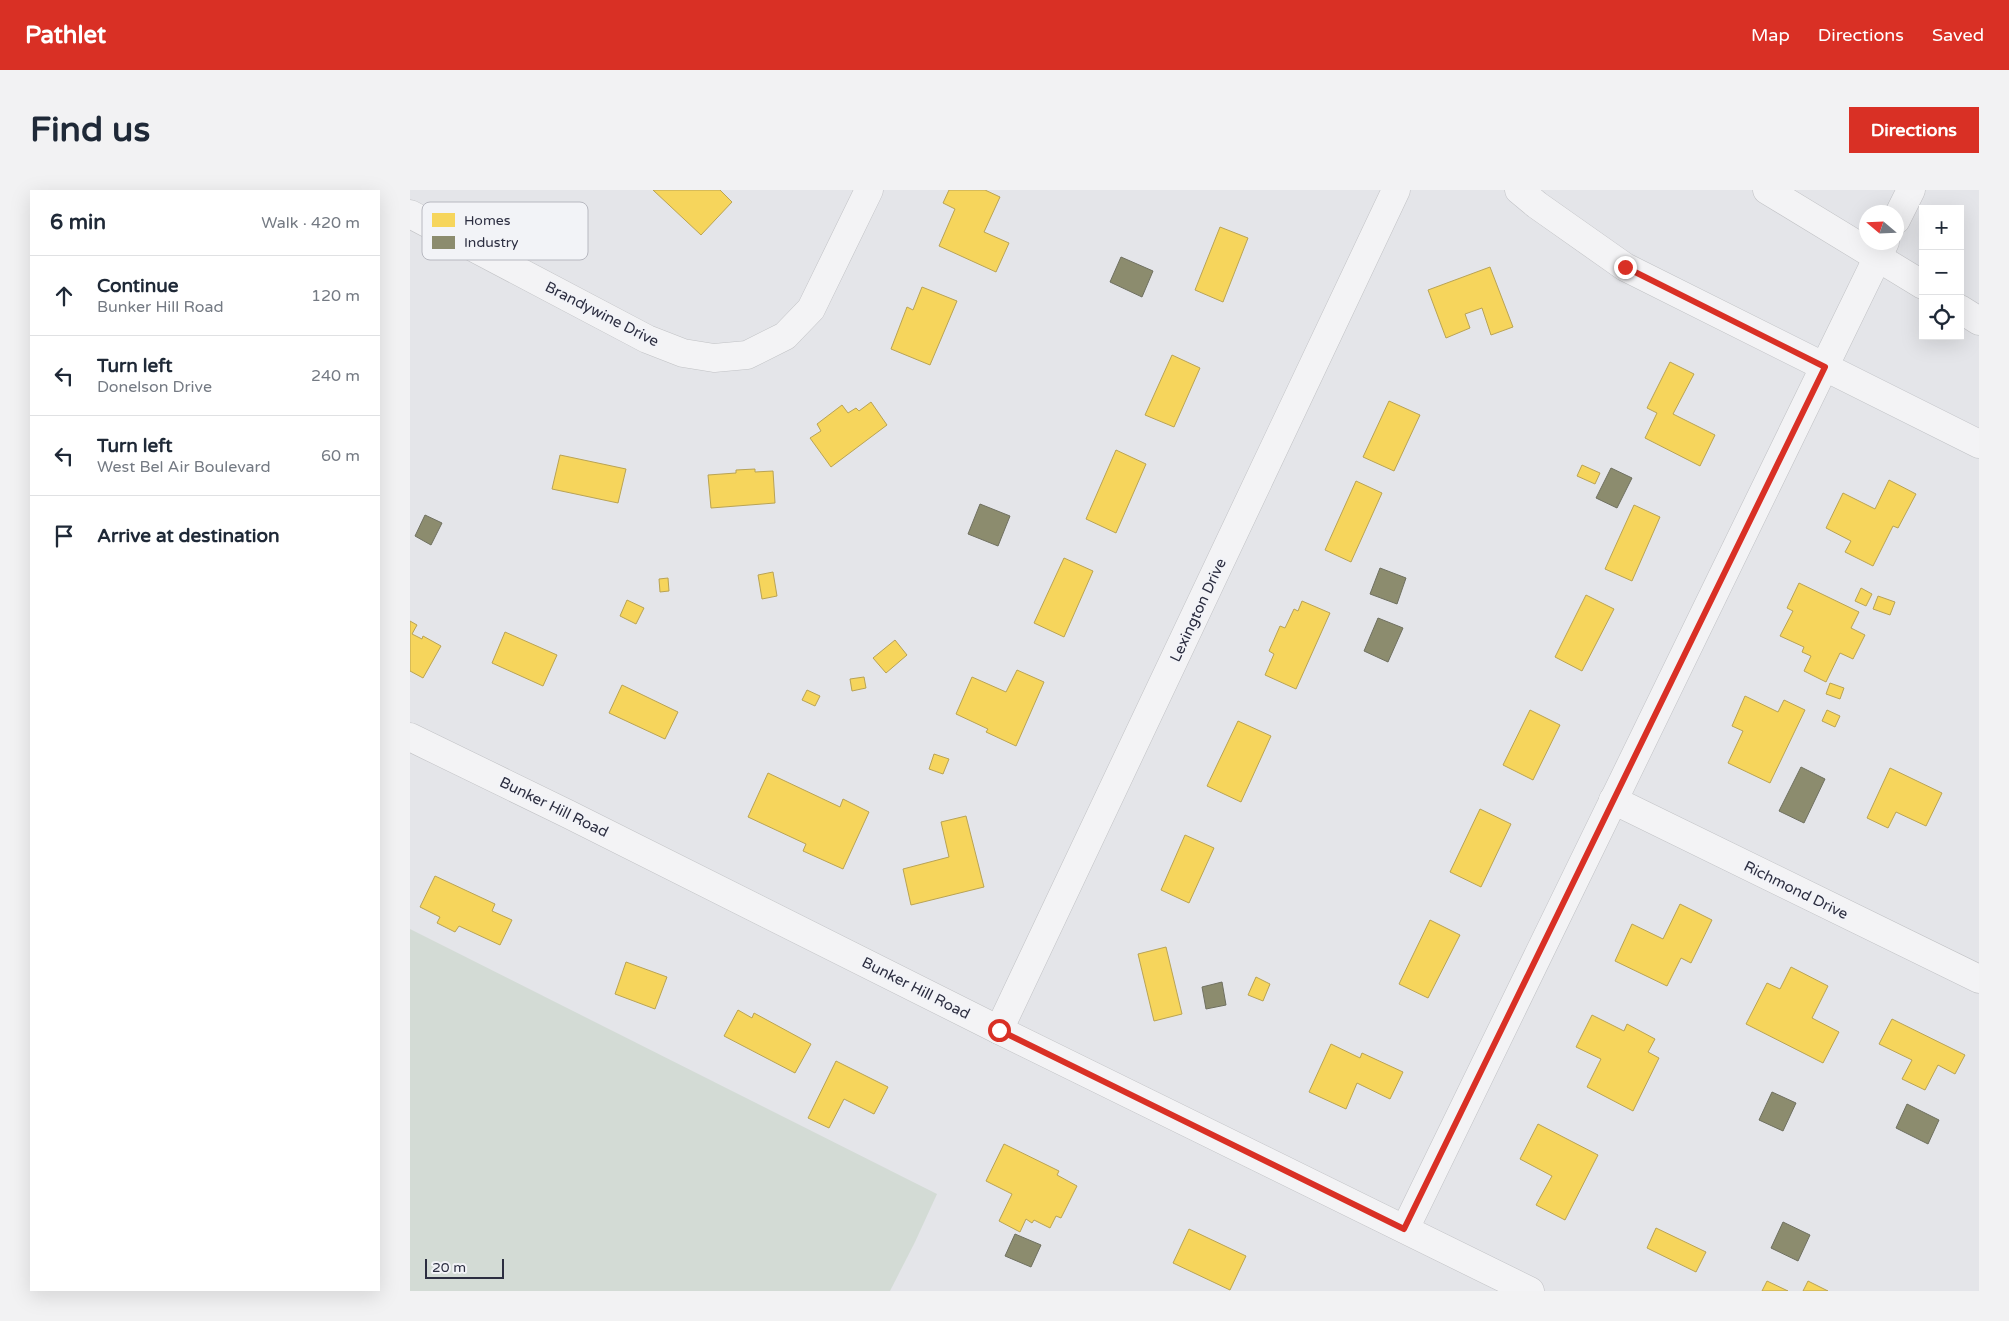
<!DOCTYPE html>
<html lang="en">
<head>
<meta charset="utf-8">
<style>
  body { margin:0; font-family:"Varela Round",sans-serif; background:#f2f2f3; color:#1f2937 }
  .controls { position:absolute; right:15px; top:15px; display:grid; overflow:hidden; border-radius:0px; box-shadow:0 5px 20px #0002 }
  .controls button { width:45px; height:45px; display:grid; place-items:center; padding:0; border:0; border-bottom:1px solid #e0e1e3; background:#fff; color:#1f2937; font:25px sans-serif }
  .compass { position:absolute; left:1449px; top:15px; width:45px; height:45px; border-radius:50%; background:#fff; box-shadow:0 5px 20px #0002; rotate:289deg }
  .scale { position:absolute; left:15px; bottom:12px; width:79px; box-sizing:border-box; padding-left:5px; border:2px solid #2c2e41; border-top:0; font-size:14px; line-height:18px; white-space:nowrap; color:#2c2e41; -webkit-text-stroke:4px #f2f3f7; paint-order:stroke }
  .stop { position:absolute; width:15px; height:15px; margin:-11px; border:4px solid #d93025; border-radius:50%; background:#fff }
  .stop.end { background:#d93025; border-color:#fff; box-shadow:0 1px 5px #0008 }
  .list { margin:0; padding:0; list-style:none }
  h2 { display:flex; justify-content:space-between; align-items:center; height:65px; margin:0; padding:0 20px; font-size:21px }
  h2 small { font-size:16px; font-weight:400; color:#747a83 }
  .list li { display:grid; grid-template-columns:32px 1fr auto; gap:15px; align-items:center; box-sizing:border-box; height:80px; padding:0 20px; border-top:1px solid #e0e1e3 }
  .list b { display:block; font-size:19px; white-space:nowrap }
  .list p { margin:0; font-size:16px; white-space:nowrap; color:#747a83 }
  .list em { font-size:16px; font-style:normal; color:#747a83 }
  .icon { flex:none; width:28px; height:28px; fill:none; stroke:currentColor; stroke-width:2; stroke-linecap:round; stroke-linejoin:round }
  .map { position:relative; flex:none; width:1569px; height:1101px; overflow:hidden; border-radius:0px }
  header { display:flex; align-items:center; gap:30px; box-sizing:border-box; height:70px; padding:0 25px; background:#d93025; color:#fff }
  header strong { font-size:24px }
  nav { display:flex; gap:28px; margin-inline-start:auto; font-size:18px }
  .intro { display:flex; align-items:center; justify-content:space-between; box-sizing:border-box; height:120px; padding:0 30px }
  h1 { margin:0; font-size:35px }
  .button { padding:12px 22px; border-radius:0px; background:#d93025; color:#fff; font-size:18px; font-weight:700 }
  main { display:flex; gap:30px; padding:0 30px }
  aside { flex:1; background:#fff; border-radius:0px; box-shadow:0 5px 20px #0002 }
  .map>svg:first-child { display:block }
</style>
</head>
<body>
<header>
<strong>Pathlet</strong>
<nav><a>Map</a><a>Directions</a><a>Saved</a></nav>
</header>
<div class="intro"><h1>Find us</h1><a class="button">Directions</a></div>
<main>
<aside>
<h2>6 min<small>Walk · 420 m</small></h2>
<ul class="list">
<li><svg class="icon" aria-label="ahead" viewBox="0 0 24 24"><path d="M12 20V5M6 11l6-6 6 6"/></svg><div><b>Continue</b><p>Bunker Hill Road</p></div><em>120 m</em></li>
<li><svg class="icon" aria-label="left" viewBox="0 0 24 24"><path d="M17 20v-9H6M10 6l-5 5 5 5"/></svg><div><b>Turn left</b><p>Donelson Drive</p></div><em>240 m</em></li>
<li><svg class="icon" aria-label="left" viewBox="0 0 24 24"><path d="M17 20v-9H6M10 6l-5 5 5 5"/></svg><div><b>Turn left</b><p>West Bel Air Boulevard</p></div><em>60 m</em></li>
<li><svg class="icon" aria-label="arrive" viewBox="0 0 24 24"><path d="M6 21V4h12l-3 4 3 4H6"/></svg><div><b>Arrive at destination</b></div></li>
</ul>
</aside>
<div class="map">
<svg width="1569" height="1101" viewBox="0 0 1569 1101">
  <rect width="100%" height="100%" fill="#e4e5e9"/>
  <polygon fill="#d3dbd5" points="0,739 527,1004 505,1052 480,1101 0,1101"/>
  <g fill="#f6d55c" stroke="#b9a354">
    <polygon points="243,0 310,0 322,12 291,45"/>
    <polygon points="539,0 575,0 590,7 574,42 599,53 586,82 529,56 545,19 533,13"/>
    <polygon points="810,37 838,48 813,112 785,100"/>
    <polygon points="1080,77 1103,137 1081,145 1072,118 1055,124 1060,138 1036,148 1018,100"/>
    <polygon points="512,97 547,111 520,175 481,159 497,117 503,120"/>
    <polygon points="762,165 790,178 764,237 735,225"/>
    <polygon points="1260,172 1284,184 1263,224 1305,245 1290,276 1235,248 1247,223 1237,218"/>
    <polygon points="979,211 1010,225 984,281 953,267"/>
    <polygon points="461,212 477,235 421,277 400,248 411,241 407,234 432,215 438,223 446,218 449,221"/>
    <polygon points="706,260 736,274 706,343 676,329"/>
    <polygon points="150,265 216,279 208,313 142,299"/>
    <polygon points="1172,275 1190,283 1185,294 1167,286"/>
    <polygon points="345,279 345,282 363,281 365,313 301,318 298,285 326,283 326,280"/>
    <polygon points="1479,290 1506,304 1488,338 1483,336 1463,376 1435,362 1441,351 1416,338 1433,303 1465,319"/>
    <polygon points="946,291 972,303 941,372 915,360"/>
    <polygon points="1224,315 1250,327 1222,391 1195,379"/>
    <polygon points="654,368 683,381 654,447 624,433"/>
    <polygon points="363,382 367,406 352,409 348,385"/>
    <polygon points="258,388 259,401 250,402 249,389"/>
    <polygon points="1389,393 1449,422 1441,438 1455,445 1443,469 1430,463 1416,492 1394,481 1401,466 1392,462 1394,457 1370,446 1383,421 1377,418"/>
    <polygon points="1451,398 1462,404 1456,416 1445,411"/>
    <polygon points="1176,405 1204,419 1172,481 1145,467"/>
    <polygon points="1468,406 1485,412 1480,425 1463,419"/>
    <polygon points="217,410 234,418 226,434 210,426"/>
    <polygon points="892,411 920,423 886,499 855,485 864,464 859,461 870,436 875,438 884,419 888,421"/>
    <polygon points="0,431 7,435 2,444 12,449 13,446 31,456 13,488 0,481"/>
    <polygon points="95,442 147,465 133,496 82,473"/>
    <polygon points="485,450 497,465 476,483 463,468"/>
    <polygon points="607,480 634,492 606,556 576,542 578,539 546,524 562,487 596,502"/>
    <polygon points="454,487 456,498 442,501 440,489"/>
    <polygon points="1420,493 1434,498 1430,509 1416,504"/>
    <polygon points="212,495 268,522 255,549 199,523"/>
    <polygon points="397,500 410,506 405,516 392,510"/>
    <polygon points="1335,506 1368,522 1374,510 1395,520 1360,593 1318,573 1333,541 1322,536"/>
    <polygon points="1120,520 1150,535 1123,590 1093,575"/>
    <polygon points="1417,520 1430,526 1425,537 1412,531"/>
    <polygon points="828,531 861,546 831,612 797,596"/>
    <polygon points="524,564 539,569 533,584 519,579"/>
    <polygon points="1480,578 1532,603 1516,636 1486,622 1478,638 1457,628"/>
    <polygon points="358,583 430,617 433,609 459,622 433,679 393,661 396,654 338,627"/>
    <polygon points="1070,619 1101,634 1071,697 1040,682"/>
    <polygon points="556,626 574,697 501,715 493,679 539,667 531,632"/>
    <polygon points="775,645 804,658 779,713 751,700"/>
    <polygon points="25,686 85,714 82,721 102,730 90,755 49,736 45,742 27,733 30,727 10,717"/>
    <polygon points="1270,714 1302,730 1281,773 1271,768 1257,796 1205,771 1222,734 1253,749"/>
    <polygon points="1020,730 1050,745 1018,808 989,794"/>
    <polygon points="756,757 772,824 744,831 728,764"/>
    <polygon points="216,772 257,787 245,819 205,804"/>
    <polygon points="1381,777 1418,796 1402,828 1429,842 1413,873 1336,834 1357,793 1370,799"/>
    <polygon points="846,787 860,794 853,811 838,805"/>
    <polygon points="328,820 342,828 344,823 401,854 385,883 314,846"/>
    <polygon points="1182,825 1214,841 1217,834 1245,849 1238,862 1249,868 1223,921 1177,897 1191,869 1166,857"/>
    <polygon points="1482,829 1555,865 1545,884 1528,875 1515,900 1492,889 1502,870 1469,854"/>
    <polygon points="921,854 950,868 952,863 993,882 980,909 947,893 936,919 899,902"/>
    <polygon points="426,871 478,897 464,924 434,909 419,938 398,928"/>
    <polygon points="1128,934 1188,965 1155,1030 1126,1015 1142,986 1110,969"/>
    <polygon points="594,954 649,981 647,985 667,996 651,1028 646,1026 640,1038 624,1030 622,1033 616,1029 610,1042 589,1031 602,1004 576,991"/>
    <polygon points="1246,1038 1296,1062 1286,1082 1237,1058"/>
    <polygon points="779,1039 836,1066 820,1100 763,1073"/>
    <polygon points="1357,1091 1378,1101 1352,1101"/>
    <polygon points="1398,1091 1418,1101 1393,1101"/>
  </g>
  <g fill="#8c8c6e" stroke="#6f7060">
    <polygon points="711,67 743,81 732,107 700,92"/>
    <polygon points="1201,278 1222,288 1207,318 1186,308"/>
    <polygon points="570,314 600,326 588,356 558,344"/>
    <polygon points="15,325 32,333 21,355 5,346"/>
    <polygon points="970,378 996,388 987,414 960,404"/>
    <polygon points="968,428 993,438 978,472 954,461"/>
    <polygon points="1391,577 1415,589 1394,633 1369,621"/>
    <polygon points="812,792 816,815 796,819 792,797"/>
    <polygon points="1362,902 1386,913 1373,941 1349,930"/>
    <polygon points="1497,914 1529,930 1518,954 1486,938"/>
    <polygon points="1373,1032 1400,1045 1388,1071 1361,1058"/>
    <polygon points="605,1044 631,1055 621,1077 595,1066"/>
  </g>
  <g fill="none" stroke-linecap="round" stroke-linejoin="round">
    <g stroke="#c1c2c5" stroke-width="29">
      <g id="minor">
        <polyline points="1109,0 1127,15 1215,77 1569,254"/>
        <polyline points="1357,0 1513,95"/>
        <polyline points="0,24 237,149 273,163 304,168 337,165 375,146 401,119 459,0"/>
        <polyline points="1486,30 1501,0"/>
        <polyline points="1550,119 1569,131"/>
        <polyline points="0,547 158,624 589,840 1120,1101"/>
        <polyline points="1203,610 1569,789"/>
        <polyline points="589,840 986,0"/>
        <polyline points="995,1039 1475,52"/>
      </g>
    </g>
    <use href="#minor" stroke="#f3f3f5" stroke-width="28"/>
  </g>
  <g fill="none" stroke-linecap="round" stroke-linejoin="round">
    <polyline stroke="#d93025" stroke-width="6" points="589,840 994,1039 1415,177 1215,77"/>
  </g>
  <g text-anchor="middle" stroke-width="5" stroke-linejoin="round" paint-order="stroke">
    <g font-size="15" fill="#2c2e41" stroke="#f2f3f7">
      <text transform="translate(192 124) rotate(27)" y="5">Brandywine Drive</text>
      <text transform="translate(788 420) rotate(-65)" y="5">Lexington Drive</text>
      <text transform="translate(144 617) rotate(26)" y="5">Bunker Hill Road</text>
      <text transform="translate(1386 700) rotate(26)" y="5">Richmond Drive</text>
      <text transform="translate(506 798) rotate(27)" y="5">Bunker Hill Road</text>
    </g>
  </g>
  <rect x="12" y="12" width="166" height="58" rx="8" fill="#f2f3f7" stroke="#b7b8c0" stroke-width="1"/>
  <rect x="22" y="23" width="23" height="14" fill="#f6d55c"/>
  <rect x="22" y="46" width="23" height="13" fill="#8c8c6e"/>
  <g font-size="14" fill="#2c2e41">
    <text x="54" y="35">Homes</text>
    <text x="54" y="57">Industry</text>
  </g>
</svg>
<div class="controls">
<button>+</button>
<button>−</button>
<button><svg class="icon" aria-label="locate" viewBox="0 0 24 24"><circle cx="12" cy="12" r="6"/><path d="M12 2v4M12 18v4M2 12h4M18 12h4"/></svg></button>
</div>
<svg class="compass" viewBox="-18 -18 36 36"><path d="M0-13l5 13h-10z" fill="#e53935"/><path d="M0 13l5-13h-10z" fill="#747a83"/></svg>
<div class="scale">20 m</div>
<div class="stop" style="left:589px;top:840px"></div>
<div class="stop end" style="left:1215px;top:77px"></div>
</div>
</main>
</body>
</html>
